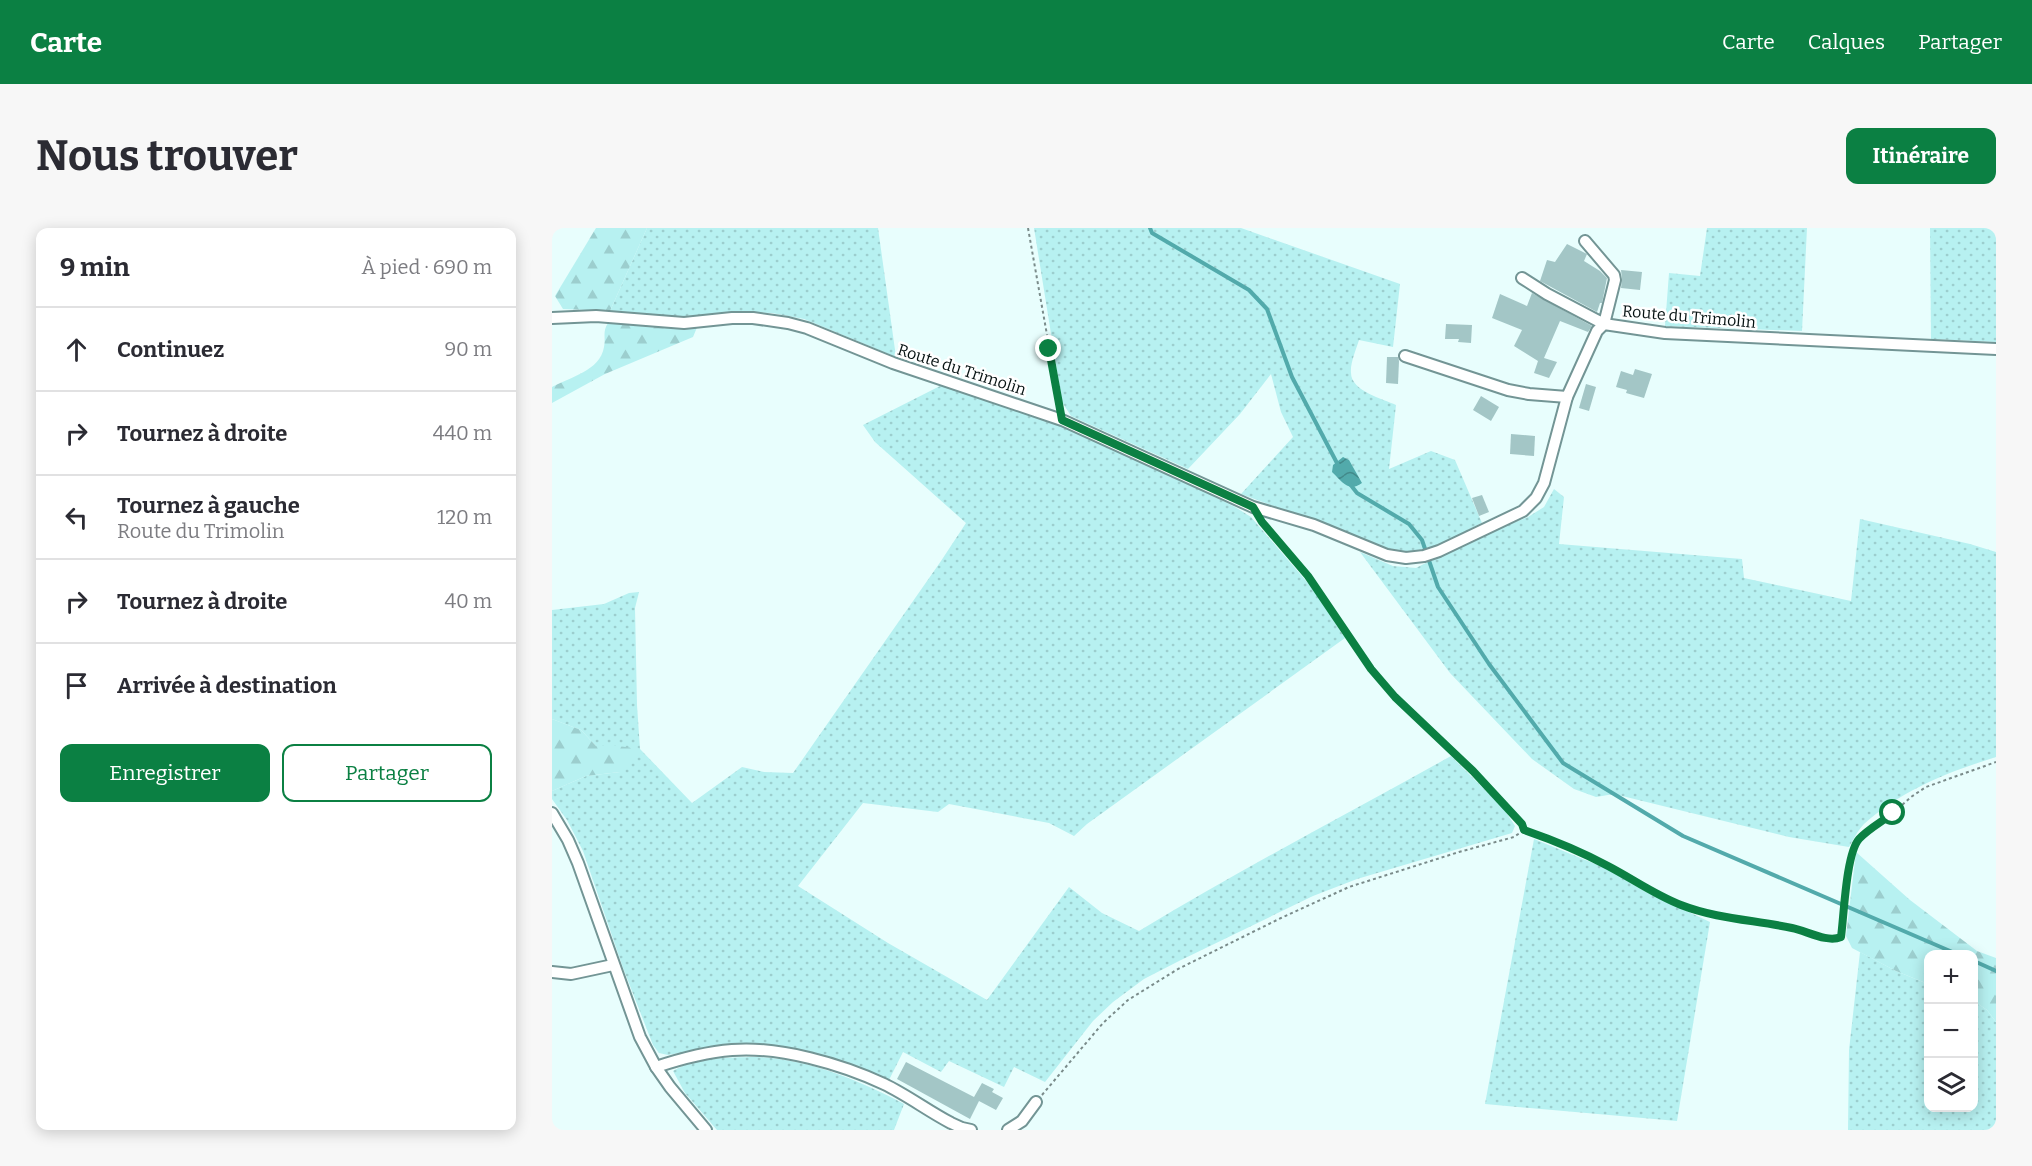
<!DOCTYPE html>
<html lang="fr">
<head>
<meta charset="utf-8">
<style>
  body { margin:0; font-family:Bitter,serif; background:#f7f7f7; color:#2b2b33 }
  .controls { position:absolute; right:18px; bottom:18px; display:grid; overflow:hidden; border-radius:12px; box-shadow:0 3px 15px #0003 }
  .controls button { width:54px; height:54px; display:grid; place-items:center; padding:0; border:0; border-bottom:2px solid #e1e1e2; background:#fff; color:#2b2b33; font:30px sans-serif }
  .stop { position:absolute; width:18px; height:18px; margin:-14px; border:4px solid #0b8043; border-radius:50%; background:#fff }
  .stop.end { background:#0b8043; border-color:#fff; box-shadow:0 2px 6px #0008 }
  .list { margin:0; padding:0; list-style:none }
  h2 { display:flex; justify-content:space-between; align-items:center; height:78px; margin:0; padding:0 24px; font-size:26px }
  h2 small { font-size:20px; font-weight:400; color:#7c7c81 }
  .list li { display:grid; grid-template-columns:39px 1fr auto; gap:18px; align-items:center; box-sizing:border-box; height:84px; padding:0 24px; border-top:2px solid #e1e1e2 }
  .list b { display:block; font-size:22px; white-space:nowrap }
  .list p { margin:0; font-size:20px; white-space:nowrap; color:#7c7c81 }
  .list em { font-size:20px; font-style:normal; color:#7c7c81 }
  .actions { display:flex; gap:12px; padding:18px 24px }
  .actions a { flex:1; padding:14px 0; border:2px solid #0b8043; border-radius:12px; text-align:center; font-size:21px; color:#0b8043 }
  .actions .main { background:#0b8043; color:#fff }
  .icon { flex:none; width:33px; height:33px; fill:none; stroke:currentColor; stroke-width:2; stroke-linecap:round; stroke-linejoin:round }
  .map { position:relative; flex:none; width:1444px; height:902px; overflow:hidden; border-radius:12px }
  header { display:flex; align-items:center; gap:36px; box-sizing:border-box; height:84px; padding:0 30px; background:#0b8043; color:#fff }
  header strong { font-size:28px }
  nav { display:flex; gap:33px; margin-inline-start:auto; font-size:21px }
  .intro { display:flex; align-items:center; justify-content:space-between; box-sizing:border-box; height:144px; padding:0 36px }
  h1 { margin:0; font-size:42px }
  .button { padding:15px 27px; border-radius:12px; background:#0b8043; color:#fff; font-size:21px; font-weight:700 }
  main { display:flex; gap:36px; padding:0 36px }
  aside { flex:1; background:#fff; border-radius:12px; box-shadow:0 3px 15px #0003 }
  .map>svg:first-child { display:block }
</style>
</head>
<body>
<header>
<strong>Carte</strong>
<nav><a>Carte</a><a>Calques</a><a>Partager</a></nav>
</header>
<div class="intro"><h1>Nous trouver</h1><a class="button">Itinéraire</a></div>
<main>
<aside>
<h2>9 min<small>À pied · 690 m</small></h2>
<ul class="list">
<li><svg class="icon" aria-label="ahead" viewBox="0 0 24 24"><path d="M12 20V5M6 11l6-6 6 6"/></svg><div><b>Continuez</b></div><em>90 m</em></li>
<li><svg class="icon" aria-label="right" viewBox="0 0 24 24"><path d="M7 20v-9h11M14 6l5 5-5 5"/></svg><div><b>Tournez à droite</b></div><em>440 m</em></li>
<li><svg class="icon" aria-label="left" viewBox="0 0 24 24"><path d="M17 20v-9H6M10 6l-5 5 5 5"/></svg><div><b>Tournez à gauche</b><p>Route du Trimolin</p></div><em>120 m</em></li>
<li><svg class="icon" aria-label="right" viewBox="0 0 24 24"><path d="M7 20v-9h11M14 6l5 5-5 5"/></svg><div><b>Tournez à droite</b></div><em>40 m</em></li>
<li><svg class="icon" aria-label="arrive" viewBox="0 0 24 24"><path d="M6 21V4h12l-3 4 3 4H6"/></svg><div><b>Arrivée à destination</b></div></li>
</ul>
<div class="actions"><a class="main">Enregistrer</a><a>Partager</a></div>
</aside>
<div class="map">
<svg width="1444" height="902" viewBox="0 0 1444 902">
  <defs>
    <pattern id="grass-dots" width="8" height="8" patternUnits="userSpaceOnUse" patternTransform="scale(1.5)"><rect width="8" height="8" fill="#b7f1f1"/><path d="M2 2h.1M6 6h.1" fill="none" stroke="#9ccece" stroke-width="1.8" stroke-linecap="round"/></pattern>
    <pattern id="forest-firs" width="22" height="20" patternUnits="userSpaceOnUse" patternTransform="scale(1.5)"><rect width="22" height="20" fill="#b7f1f1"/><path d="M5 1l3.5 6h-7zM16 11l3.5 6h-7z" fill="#9ccece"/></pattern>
    <pattern id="water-waves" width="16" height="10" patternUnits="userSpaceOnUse" patternTransform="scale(1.5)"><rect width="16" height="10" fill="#52aaab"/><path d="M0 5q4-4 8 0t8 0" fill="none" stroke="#42898a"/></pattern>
  </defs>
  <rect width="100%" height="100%" fill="#e8fefd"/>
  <g fill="url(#grass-dots)">
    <polygon points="95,0 326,0 344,129 252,91 220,85 190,84 121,89 58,83"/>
    <path d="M482,0h207l159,56 -7,63 -34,-7c-3,10 -9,23 -8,33 0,18 32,26 45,32l-7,64 42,-18 24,9 27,63c-27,13 -54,31 -84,29l-157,-58 52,-57 -12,-25 -10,-38 -31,40 -52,55 -117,-53 -9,-14z"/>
    <polygon points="1155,0 1255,0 1250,103 1113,98 1117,45 1148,48"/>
    <polygon points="1378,0 1444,0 1444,114 1379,111"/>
    <path d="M390,157l93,30 48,19 73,33 79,40 16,10 62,72 32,49 -258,186 -13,12 -25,-13 -100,-19 -11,8 -75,-9 -65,83 90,57 99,57 82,-113 33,26 37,18c102,-62 208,-117 312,-175l53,53 11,17 -3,7 -155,46 -44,17 -134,65 -35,18 -31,23 -20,19 -48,61 -31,-15 -10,20 -55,-26 -8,11 -38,-20 -15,30 -108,-35 -23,-3 -33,1 -56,10 -9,-2 -6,-8 -30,-77 -40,-117 -16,-31 -15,-21v-8l34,-15 34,-4 -2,-26h-22l-15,-16 -29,-11v-109l52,-6 25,-11 10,-1 -4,16 2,97 3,44 52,54 50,-36 22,5 29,1 148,-212 25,-38 -91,-81 -12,-17z"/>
    <path d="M1002,261l10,8 -5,47 183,15 2,19 107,23 9,-82 110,25 26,8v205c-48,15 -94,33 -132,67 -6,6 -11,16 -15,23l-60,-10 -175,-43 -18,3 -22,-8 -42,-30 -82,-86 -90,-121 33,14 23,2 58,-30 54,-21 16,-10z"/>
    <polygon points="982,611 1053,640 1094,664 1158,694 1125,893 933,876"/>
    <polygon points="1308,724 1344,743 1376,756 1376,880 1422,880 1422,773 1435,782 1444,794 1444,902 1296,902 1297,822"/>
    <path d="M198,829c54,0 106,22 154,47l-10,26h-177l-32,-37 -12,-22c23,-14 50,-13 77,-14z"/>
  </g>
  <g fill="url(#forest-firs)">
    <polygon points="44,0 95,0 58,83 11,81 3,68"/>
    <path d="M56,95l90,2 -5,12 -88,37 -53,29v-16c18,-10 48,-16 52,-40 2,-10 -2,-15 4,-24z"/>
    <polygon points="0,491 29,502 44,518 66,518 88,521 68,544 34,548 0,563"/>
    <polygon points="1304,624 1358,672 1425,723 1444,730 1444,794 1435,782 1422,773 1422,726 1376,726 1376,756 1344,743 1300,720 1294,708"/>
  </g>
  <path fill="url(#water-waves)" d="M791,229l6,3 13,23c-14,10 -19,-1 -30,-11l1,-7z"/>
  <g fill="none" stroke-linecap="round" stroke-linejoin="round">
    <g stroke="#52aaab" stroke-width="4">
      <polyline points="598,0 600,5 697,62 715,81 740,149 786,237"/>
      <polyline points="798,256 805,265 857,296 870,312 886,359 937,436 1011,535 1131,608 1405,726"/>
      <polyline points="1422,733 1444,743"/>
    </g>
  </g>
  <g fill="#a3c6c6">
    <polygon points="1015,16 1035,26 1032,33 1048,43 1055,50 1050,75 1048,75 1045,84 988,53 995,32 1003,34"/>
    <polygon points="1069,42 1090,44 1088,62 1069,60 1070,51"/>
    <polygon points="980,65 1040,98 1036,104 1008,93 992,130 1005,134 997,150 982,145 986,133 962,118 970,102 940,90 948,66 975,78"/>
    <polygon points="894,96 920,97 919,115 906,114 907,111 893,111"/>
    <polygon points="835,129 846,129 847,133 846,156 834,155"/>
    <polygon points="1083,141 1100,146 1092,170 1074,165 1075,162 1064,159 1069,143 1081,147"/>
    <polygon points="1034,156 1044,159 1037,183 1027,180"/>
    <polygon points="929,168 947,179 939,193 921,182"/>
    <polygon points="959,206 983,208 982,228 958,226"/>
    <polygon points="930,267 937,284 927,288 920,270"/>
    <polygon points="354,834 422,869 430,855 442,861 440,864 451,870 444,882 427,873 418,891 345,851"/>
  </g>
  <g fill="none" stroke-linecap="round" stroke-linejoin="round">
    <g stroke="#739595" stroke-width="14">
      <g id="minor">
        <polyline points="970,50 995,66 1052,96 1063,52 1062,47 1033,13"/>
        <polyline points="0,90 44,88 132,95 180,90 201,90 236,95 255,100 341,135 510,192 701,279 762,297 835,327 854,330 872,328 887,323 971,283 984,270 992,255 1015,169 1045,103 1052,96 1113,105 1444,121"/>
        <polyline points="853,128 956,162 977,166 1015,169"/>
        <polyline points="0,585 16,612 26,635 88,809 104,839 118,859 154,902"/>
        <polyline points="0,744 19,746 61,737"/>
        <path d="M104,839c24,-8 50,-15 76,-17 47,-4 109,14 152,34 23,11 44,27 67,39l11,5 9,2"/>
        <polyline points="456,902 470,893 484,874"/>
      </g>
    </g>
    <g stroke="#7a8b8a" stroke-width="2" stroke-dasharray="3 3" stroke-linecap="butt">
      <polyline points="476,0 508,180"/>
      <polyline points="710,294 756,348 819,441 843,469 921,543 970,596 972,602 1055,638 1129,677 1177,691 1240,700 1283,711 1289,709 1298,637 1307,611 1341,585 1359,569 1374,559 1444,534"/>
      <polyline points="490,867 551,795 576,772 626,741 729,690 797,659 907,624 962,609 972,602"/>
    </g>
    <use href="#minor" stroke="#fff" stroke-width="10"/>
  </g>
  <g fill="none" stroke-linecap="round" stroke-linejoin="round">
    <path stroke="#0b8043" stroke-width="8" d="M497,121l13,71 191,87 9,15 46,54 63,93 24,28 78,74 49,53 2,6c29,10 58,22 84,36 25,13 47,29 73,39 36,14 74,15 111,23 15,3 35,15 49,9 3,-22 5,-83 18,-98 9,-10 24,-18 34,-26"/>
  </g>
  <g text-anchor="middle" stroke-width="5" stroke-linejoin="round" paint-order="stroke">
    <g font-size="16" fill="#051111" stroke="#fff">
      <text transform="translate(1137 88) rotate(5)" y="6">Route du Trimolin</text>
      <text transform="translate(410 141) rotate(18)" y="6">Route du Trimolin</text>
    </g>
  </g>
</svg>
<div class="controls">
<button>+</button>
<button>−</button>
<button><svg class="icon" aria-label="layers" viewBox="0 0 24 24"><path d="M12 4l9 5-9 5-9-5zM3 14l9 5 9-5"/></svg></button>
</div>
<div class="stop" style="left:1341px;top:585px"></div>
<div class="stop end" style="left:497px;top:121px"></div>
</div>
</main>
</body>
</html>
